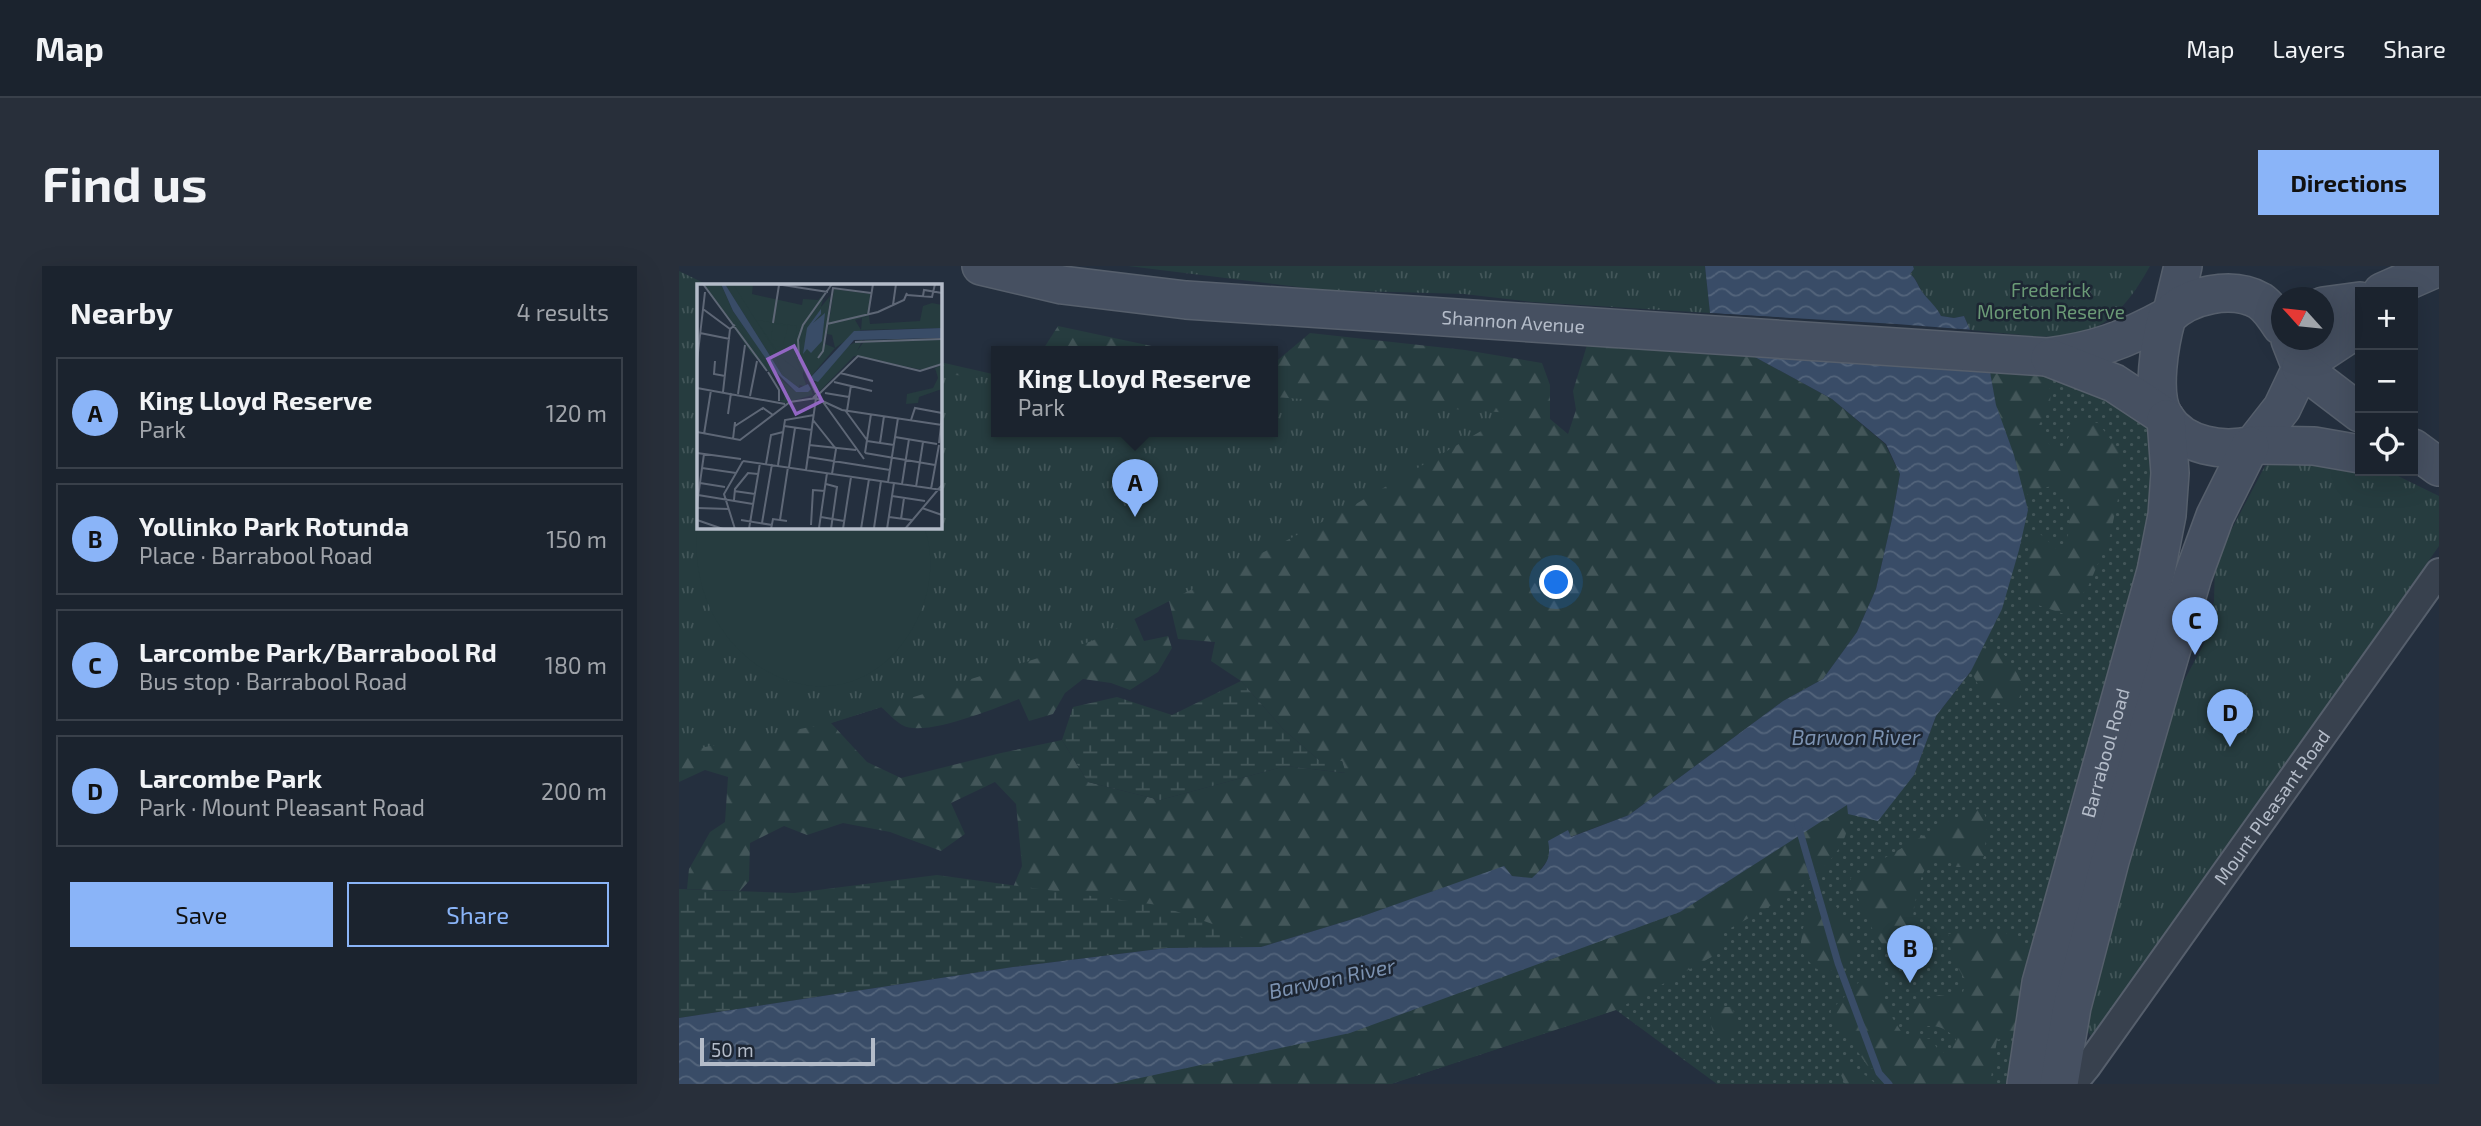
<!DOCTYPE html>
<html lang="en">
<head>
<meta charset="utf-8">
<style>
  body { margin:0; font-family:"Exo 2",sans-serif; background:#282f3a; color:#f1f3f6 }
  .controls { position:absolute; right:21px; top:21px; display:grid; overflow:hidden; border-radius:0px; box-shadow:0 7px 28px #0002 }
  .controls button { width:63px; height:63px; display:grid; place-items:center; padding:0; border:0; border-bottom:2px solid #39404a; background:#1b232e; color:#f1f3f6; font:35px sans-serif }
  .compass { position:absolute; left:1592px; top:21px; width:63px; height:63px; border-radius:50%; background:#1b232e; box-shadow:0 7px 28px #0002; rotate:297deg }
  .scale { position:absolute; left:21px; bottom:18px; width:175px; box-sizing:border-box; padding-left:7px; border:4px solid #b4bcc9; border-top:0; font-size:19px; line-height:24px; white-space:nowrap; color:#b4bcc9; -webkit-text-stroke:5px #1d2633; paint-order:stroke }
  .you { position:absolute; left:878px; top:317px; width:24px; height:24px; margin:-18px; border:5px solid #fff; border-radius:50%; background:#1a73e8; box-shadow:0 0 0 10px #1a73e833 }
  .badge { display:grid; place-items:center; width:46px; height:46px; border-radius:50%; background:#8ab4f8; color:#111; font-size:23px; font-weight:700 }
  .pin { position:absolute; translate:-50% -58px; filter:drop-shadow(0 2px 4px #0008) }
  .pin::after { content:''; position:absolute; top:37px; width:24px; height:21px; background:inherit; clip-path:polygon(0 0,100% 0,50% 100%) }
  .popup { position:absolute; left:312px; top:80px; width:287px; height:91px; box-sizing:border-box; display:grid; place-content:center; border-radius:0px; background:#1b232e; filter:drop-shadow(0 2px 5px #0005); font-size:23px; white-space:nowrap; color:#a0a4aa }
  .popup b { font-size:26px; color:#f1f3f6 }
  .popup::after { content:''; position:absolute; left:50%; top:100%; margin-left:-14px; border:14px solid transparent; border-top-color:#1b232e }
  .list { margin:0; padding:0; list-style:none }
  h2 { display:flex; justify-content:space-between; align-items:center; height:91px; margin:0; padding:0 28px; font-size:30px }
  h2 small { font-size:23px; font-weight:400; color:#a0a4aa }
  .list li { display:grid; grid-template-columns:46px 1fr auto; gap:21px; align-items:center; box-sizing:border-box; height:112px; margin:0 14px 14px; padding:0 14px; border:2px solid #39404a; border-radius:0px }
  .list b { display:block; font-size:26px; white-space:nowrap }
  .list p { margin:0; font-size:23px; white-space:nowrap; color:#a0a4aa }
  .list em { font-size:23px; font-style:normal; color:#a0a4aa }
  .actions { display:flex; gap:14px; padding:21px 28px }
  .actions a { flex:1; padding:16px 0; border:2px solid #8ab4f8; border-radius:0px; text-align:center; font-size:24px; color:#8ab4f8 }
  .actions .main { background:#8ab4f8; color:#111 }
  .icon { flex:none; width:38px; height:38px; fill:none; stroke:currentColor; stroke-width:2; stroke-linecap:round; stroke-linejoin:round }
  .map { position:relative; flex:none; width:1760px; height:818px; overflow:hidden; border-radius:0px }
  header { display:flex; align-items:center; gap:42px; box-sizing:border-box; height:98px; padding:0 35px; background:#1b232e; border-bottom:2px solid #39404a }
  header strong { font-size:33px }
  nav { display:flex; gap:38px; margin-inline-start:auto; font-size:24px }
  .intro { display:flex; align-items:center; justify-content:space-between; box-sizing:border-box; height:168px; padding:0 42px }
  h1 { margin:0; font-size:49px }
  .button { padding:18px 32px; border-radius:0px; background:#8ab4f8; color:#111; font-size:24px; font-weight:700 }
  main { display:flex; gap:42px; padding:0 42px }
  aside { flex:1; background:#1b232e; border-radius:0px; box-shadow:0 7px 28px #0002 }
  .map>svg:first-child { display:block }
</style>
</head>
<body>
<header>
<strong>Map</strong>
<nav><a>Map</a><a>Layers</a><a>Share</a></nav>
</header>
<div class="intro"><h1>Find us</h1><a class="button">Directions</a></div>
<main>
<aside>
<h2>Nearby<small>4 results</small></h2>
<ul class="list">
<li><span class="badge">A</span><div><b>King Lloyd Reserve</b><p>Park</p></div><em>120 m</em></li>
<li><span class="badge">B</span><div><b>Yollinko Park Rotunda</b><p>Place · Barrabool Road</p></div><em>150 m</em></li>
<li><span class="badge">C</span><div><b>Larcombe Park/Barrabool Rd</b><p>Bus stop · Barrabool Road</p></div><em>180 m</em></li>
<li><span class="badge">D</span><div><b>Larcombe Park</b><p>Park · Mount Pleasant Road</p></div><em>200 m</em></li>
</ul>
<div class="actions"><a class="main">Save</a><a>Share</a></div>
</aside>
<div class="map">
<svg width="1760" height="818" viewBox="0 0 1760 818">
  <defs>
    <pattern id="grass-dots" width="8" height="8" patternUnits="userSpaceOnUse" patternTransform="scale(1.75)"><rect width="8" height="8" fill="#263c3f"/><path d="M2 2h.1M6 6h.1" fill="none" stroke="#435659" stroke-width="1.8" stroke-linecap="round"/></pattern>
    <pattern id="forest-firs" width="22" height="20" patternUnits="userSpaceOnUse" patternTransform="scale(1.75)"><rect width="22" height="20" fill="#263c3f"/><path d="M5 1l3.5 6h-7zM16 11l3.5 6h-7z" fill="#435659"/></pattern>
    <pattern id="wetland-marsh" width="20" height="14" patternUnits="userSpaceOnUse" patternTransform="scale(1.75)"><rect width="20" height="14" fill="#263c3f"/><path d="M1 5h8M5 5V1M11 12h8M15 12V8" fill="none" stroke="#435659"/></pattern>
    <pattern id="park-tufts" width="24" height="20" patternUnits="userSpaceOnUse" patternTransform="scale(1.75)"><rect width="24" height="20" fill="#263c3f"/><path d="M3 7l-1-3M5 7V3M7 7l1-3M15 17l-1-3M17 17v-4M19 17l1-3" fill="none" stroke="#435659"/></pattern>
    <pattern id="water-waves" width="16" height="10" patternUnits="userSpaceOnUse" patternTransform="scale(1.75)"><rect width="16" height="10" fill="#394c67"/><path d="M0 5q4-4 8 0t8 0" fill="none" stroke="#53647b"/></pattern>
  </defs>
  <rect width="100%" height="100%" fill="#242f3e"/>
  <polygon fill="url(#grass-dots)" points="1368,91 1485,150 1490,187 1334,818 1038,818 937,744 712,818 433,818 1001,646 1168,538 1235,509 1257,450 1292,405 1349,244 1317,139 1311,106"/>
  <g fill="url(#forest-firs)" fill-rule="evenodd">
    <polygon points="379,60 496,85 363,85"/>
    <path d="M631,67l155,17 77,13 8,22v34l18,15 8,-24 -3,-19 14,-46 166,11 79,43 53,45 15,30 -8,45 -16,70 -19,43 -34,47 -40,22 -154,114 -59,22 -2,-7c-13,17 -21,34 -36,49l-20,-3 -8,-9 -141,49 -102,31 -257,-38 18,-43 -6,-62 -21,-22 -44,21 14,31 -24,17 -51,-19 -47,-9 -36,12 -23,-9 -34,17 -1,38 -9,10 -53,-2 2,-20 21,-37 15,-10 3,-45 -23,-7 -26,12v-67l594,-284v-67zM490,335l9,38 37,3 -4,19 30,20 43,49 36,31h22l3,12 -59,-7 -126,34 -72,-18 -26,-42 -61,13 -100,25 -34,-16 -36,-39 50,-16c7,6 14,14 21,18 22,13 93,-17 117,-26l10,22 24,-7 12,-21 18,-14 28,4 19,7 28,-18 14,-24 -4,-12 -24,5 -10,-23z"/>
    <polygon points="261,96 318,109 318,158 261,146"/>
    <path d="M1311,106l56,4c8,26 5,30 -9,52l13,17 14,2 12,-26 22,2 21,27 3,30 -12,56 -23,53 -23,25 -32,-11c-5,-24 -8,-50 5,-72l24,22 8,-21v-25l-12,-22 -23,5 -11,8 -9,-43 -18,-50z"/>
    <path d="M1304,382l19,4 11,14 11,21 -8,18c-27,1 -34,-11 -45,-34z"/>
    <path d="M1168,538c1,7 3,15 1,22 -9,49 -85,83 -124,106l-7,22 -101,56 -225,74h-279l238,-51 330,-121z"/>
    <path d="M1302,542c10,12 4,34 3,49l-13,10h-15l-5,-7c-4,0 -13,-2 -17,0 -13,3 -20,46 -21,58l7,8 -1,17 6,14 -6,6c-5,-1 -13,-1 -17,-3 -27,-12 -42,-57 -52,-82l102,-59z"/>
    <path d="M1149,639l9,2 10,17 7,25 -7,19c-29,6 -29,6 -47,-18l3,-22 8,-17z"/>
    <path d="M1301,664c25,0 33,3 50,21l-14,83 -19,6 -7,44h-103v-12l-18,-4 -18,-26 -21,-21 1,-11 28,-28 20,-2 9,31 16,25 27,3 8,12 11,3 6,-15c-16,-17 -26,-13 -48,-11l6,-25 25,-8 12,2 12,-5 3,-10 -14,-25 -4,-23z"/>
    <polygon points="1037,741 1054,741 1057,760 1048,771 1034,767 1031,753"/>
    <polygon points="1163,799 1175,800 1197,818 1166,818 1162,809"/>
  </g>
  <g fill="url(#wetland-marsh)">
    <polygon points="562,415 605,464 641,495 663,495 667,507 607,500 481,534 409,516 383,474 394,441 438,431 493,449"/>
    <polygon points="258,609 479,639 545,662 582,681 488,682 334,701 0,752 0,623 115,627"/>
  </g>
  <g fill="url(#park-tufts)">
    <polygon points="449,0 1026,0 1031,47 853,36 785,28 643,24"/>
    <path d="M1234,0h237c-49,90 -92,71 -180,64l-6,-14 -10,2 -13,-2c-5,-10 -12,-14 -18,-23 -5,-7 -6,-14 -13,-19l4,-5z"/>
    <polygon points="0,5 29,19 19,19 19,261 261,261 261,108 318,112 318,165 594,165 594,131 833,147 670,242 413,375 152,457 0,486"/>
    <polygon points="1610,193 1717,209 1760,230 1760,280 1419,764 1412,770 1406,762 1468,524 1497,429 1525,378 1535,335 1536,295 1586,200"/>
  </g>
  <path fill="#263c3f" d="M19,257v4h226c11,29 7,65 -7,93 -68,134 -238,46 -219,-97z"/>
  <g fill="url(#water-waves)">
    <path d="M1026,0h208l1,3 -4,5c7,5 8,13 13,19 7,9 13,13 18,23l13,2 10,-2 6,14 -260,-17z"/>
    <path d="M1074,90l237,16 6,33 18,50 14,55 -9,40 -17,59 -31,62 -35,45 -22,59 -36,46 -30,-7 -1,-9 -167,107 -330,121 -238,51h-433v-66l334,-51 154,-19 94,-1 102,-31 141,-50 8,10 20,2c13,-12 20,-18 16,-37l20,-11 3,7 58,-22 154,-114 40,-22 34,-47 19,-43 16,-70 8,-45 -14,-30 -54,-45z"/>
  </g>
  <polygon fill="#242f3e" points="1028,47 1217,58 1294,64 1290,67 1031,50"/>
  <g fill="none" stroke-linecap="round" stroke-linejoin="round">
    <polyline stroke="#394c67" stroke-width="7" points="1119,559 1159,697 1200,807 1210,818"/>
    <g stroke="#565f6c" stroke-width="30">
      <g id="street">
        <path id="s1" d="M1394,818l14,-17 352,-495"/>
      </g>
    </g>
    <g stroke="#565f6c" stroke-width="40">
      <g id="secondary">
        <path id="s2" d="M302,0l81,19 124,15 861,57c48,-6 78,-17 120,-40"/>
        <polyline points="1703,26 1753,4"/>
        <polyline points="1644,40 1681,35"/>
        <polyline points="1493,46 1504,0"/>
        <path d="M1602,60c-5,-8 -12,-19 -21,-25 -28,-16 -72,-6 -93,16 -7,25 -17,78 -2,101 19,29 58,34 88,27l29,-37 19,-40 -11,-28"/>
        <polyline points="1371,92 1435,117 1485,150"/>
        <polyline points="1622,100 1681,61"/>
        <polyline points="1622,102 1681,147"/>
        <polyline points="1574,179 1635,180 1681,188"/>
        <polyline points="1734,182 1760,201"/>
        <path id="s3" d="M1347,818l15,-101 115,-412 11,-56 3,-42 -4,-54"/>
        <polyline points="1380,818 1393,741 1431,595 1514,310 1536,250 1571,180"/>
      </g>
    </g>
    <use href="#street" stroke="#38414e" stroke-width="26"/>
    <use href="#secondary" stroke="#465061" stroke-width="37"/>
  </g>
  <g text-anchor="middle" stroke-width="5" stroke-linejoin="round" paint-order="stroke">
    <g font-size="19" fill="#6b9a76" stroke="#1d2633">
      <text x="1372" y="31">Frederick<tspan x="1372" dy="22">Moreton Reserve</tspan></text>
    </g>
    <g font-size="19" fill="#b4bcc9" stroke="#1d2633">
      <text dy="7" stroke="none"><textPath href="#s2" startOffset="536">Shannon Avenue</textPath></text>
      <text dy="7" stroke="none"><textPath href="#s3" startOffset="341">Barrabool Road</textPath></text>
      <text dy="7" stroke="none"><textPath href="#s1" startOffset="341">Mount Pleasant Road</textPath></text>
    </g>
    <g font-size="21" font-style="italic" fill="#7c92b1" stroke="#1d2633">
      <text x="1177" y="479">Barwon River</text>
      <text transform="translate(653 713) rotate(-12)" y="7">Barwon River</text>
    </g>
  </g>
  <g transform="translate(18 18)">
    <rect width="245" height="245" fill="#242f3e"/>
    <path d="M7,0h17l12,27 48,68 15,13 15,-3 2,6 -28,8 -6,-3h5l1,-13 -34,-34zM28,0h28l-1,10 50,11 1,-6 15,1 7,-8 -26,96 -17,-13zM137,5l36,5 -1,22 -14,4 6,10 -26,18 -3,-13 -5,-1zM245,81v24l-23,8 -1,6 -12,1 1,-10 26,-6 5,-10 -3,-10z" fill="#263c3f"/>
    <path d="M37,36l18,16 29,43 15,12 -26,-20zM91,44l6,1 -1,18 14,40 -19,-5 -13,-26 4,-4 9,12 6,-3 -8,-14 7,-18z" fill="#263c3f"/>
    <path d="M28,0h8l41,65 8,26z" fill="#263c3f"/>
    <path d="M133,12l-5,48 10,4 -26,31 -9,-21 2,-28zM235,19l10,2v23l-81,2 1,-12 7,-2 1,8 50,-3 3,-15zM59,36l41,6 -3,29 8,19 -20,-16zM166,55l-6,12 8,-11 77,-1v24l-19,7 -69,-14 -35,36 -5,-8 29,-36z" fill="#263c3f"/>
    <path d="M76,40l15,2 -5,19 -6,2v-6l-6,-2z" fill="#263c3f"/>
    <path d="M24,0h4l57,91 17,13 9,-4 3,5 -3,3h-12l-23,-23 -40,-58zM124,25v5l-8,9 12,-10 -3,28 -11,12 -4,-4 -4,5 4,-26zM245,44v10l-88,2 -36,42 -9,-3 45,-48z" fill="#394c67"/>
    <path fill="none" stroke="#5e6776" stroke-width="2" d="M6,0l64,87M79,0l52,8M210,11l25,2 3,-13M226,12l1,-6 18,3M196,21l3,-21M6,25l27,20M171,31l5,-31M76,39l6,-38M130,40l51,-12 26,-12 3,-7M3,49l30,6M158,58l87,-3M121,74l5,-7 10,-63 38,5M0,77l8,-69M18,77l-1,13 11,2M71,88l11,18v11M143,89l33,8M137,98l38,9M0,104l88,16M26,108l7,-63 5,-4M119,109l-17,-35 -1,-18 5,-15 29,-41M128,109l24,4M41,110l7,-49M121,111l40,-39 62,15 22,-7M53,112l7,-35M126,118l41,57M148,126l22,30M150,127l4,-26M31,130l3,-21M116,136l23,29 -4,25M214,136l4,-12 27,5M38,142l28,-18 10,7M87,142l28,4M0,148l43,8 50,-38 26,-4 1,-4 -4,4M7,150l7,-44M198,153l42,7M36,155l2,-17v4M170,157l27,4M183,159l4,-27M242,159l3,-26M112,161l47,5M0,169l44,6M168,169l70,12M168,169l6,-39M111,173l82,13M46,177l199,29M69,180l5,-29 12,-3M81,181l7,-45 29,-5M92,183l6,-39M5,184l34,5M109,186l10,-72 26,12 100,15M191,198l10,-64M3,199l25,4M129,200l11,3 -6,42M205,200l7,-45M219,203l7,-45M234,205l8,-44M37,207l21,3M1,211l55,9M195,212l33,5M37,216l1,-11 13,-16 10,1M0,220l7,-50M0,224l32,1M225,224l20,7M124,233l23,4M192,233l23,3M204,235l3,-21M0,236l26,9M44,236l31,5M83,236l8,-53M65,239l10,-59M114,241l2,-35 12,1M122,244l8,-55M177,244l7,-47M38,245l-11,-35 19,-33M52,245l11,-66M74,245l2,-10 14,2M146,245l8,-52M164,245l8,-50M190,245l7,-46M208,245l37,-44"/>
    <path fill="#9266c3" fill-opacity="0.15" stroke="#9266c3" stroke-width="3.5" d="M97,62l28,55 -26,13 -28,-55z"/>
    <rect width="245" height="245" fill="none" stroke="#b4bcc9" stroke-width="3.5"/>
  </g>
</svg>
<div class="controls">
<button>+</button>
<button>−</button>
<button><svg class="icon" aria-label="locate" viewBox="0 0 24 24"><circle cx="12" cy="12" r="6"/><path d="M12 2v4M12 18v4M2 12h4M18 12h4"/></svg></button>
</div>
<svg class="compass" viewBox="-18 -18 36 36"><path d="M0-13l5 13h-10z" fill="#e53935"/><path d="M0 13l5-13h-10z" fill="#a0a4aa"/></svg>
<div class="scale">50 m</div>
<div class="you"></div>
<div class="pin badge" style="left:456px;top:251px">A</div>
<div class="popup"><b>King Lloyd Reserve</b>Park</div>
<div class="pin badge" style="left:1231px;top:717px">B</div>
<div class="pin badge" style="left:1516px;top:389px">C</div>
<div class="pin badge" style="left:1551px;top:481px">D</div>
</div>
</main>
</body>
</html>
